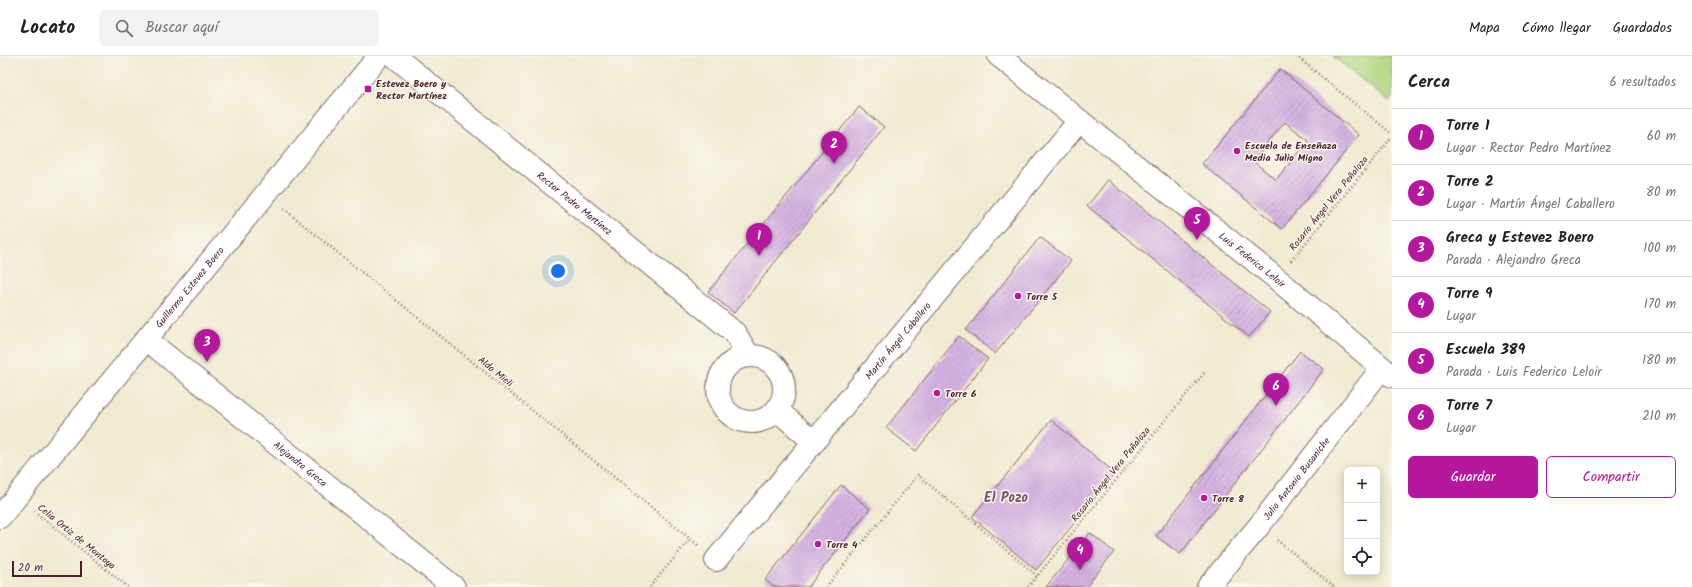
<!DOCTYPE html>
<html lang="es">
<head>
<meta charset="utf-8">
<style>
  body { margin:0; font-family:Kalam,sans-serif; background:#f2f2f2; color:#222 }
  .controls { position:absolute; right:12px; bottom:12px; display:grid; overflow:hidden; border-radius:6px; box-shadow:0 2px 10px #0003 }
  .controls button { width:36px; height:36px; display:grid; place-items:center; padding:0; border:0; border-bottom:1px solid #e0e0e0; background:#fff; color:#222; font:20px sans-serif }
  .scale { position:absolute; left:12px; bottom:10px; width:70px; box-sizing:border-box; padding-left:4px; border:2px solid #4a1f2b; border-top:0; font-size:11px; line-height:14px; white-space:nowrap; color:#4a1f2b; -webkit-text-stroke:3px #fbf7ec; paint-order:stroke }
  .you { position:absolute; left:558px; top:215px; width:14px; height:14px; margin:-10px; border:3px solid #fff; border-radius:50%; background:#1a73e8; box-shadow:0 0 0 6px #1a73e833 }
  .badge { display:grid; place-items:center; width:26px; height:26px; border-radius:50%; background:#b5179e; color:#fff; font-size:13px; font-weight:700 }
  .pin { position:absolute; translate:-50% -33px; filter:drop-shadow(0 1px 2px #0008) }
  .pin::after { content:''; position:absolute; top:21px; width:14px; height:12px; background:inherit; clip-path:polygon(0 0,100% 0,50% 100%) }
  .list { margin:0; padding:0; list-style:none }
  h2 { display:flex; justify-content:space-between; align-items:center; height:52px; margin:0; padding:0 16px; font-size:17px }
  h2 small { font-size:13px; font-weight:400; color:#767676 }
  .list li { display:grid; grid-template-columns:26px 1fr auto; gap:12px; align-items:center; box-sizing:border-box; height:56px; padding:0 16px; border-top:1px solid #e0e0e0 }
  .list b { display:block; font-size:15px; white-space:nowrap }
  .list p { margin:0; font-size:13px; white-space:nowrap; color:#767676 }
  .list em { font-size:13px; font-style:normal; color:#767676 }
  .actions { display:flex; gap:8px; padding:12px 16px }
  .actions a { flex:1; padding:9px 0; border:1px solid #b5179e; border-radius:6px; text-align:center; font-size:14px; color:#b5179e }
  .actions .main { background:#b5179e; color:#fff }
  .icon { flex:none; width:22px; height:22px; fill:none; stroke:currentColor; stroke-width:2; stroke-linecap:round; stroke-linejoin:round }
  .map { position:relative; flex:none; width:1392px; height:531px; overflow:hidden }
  header { display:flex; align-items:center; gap:24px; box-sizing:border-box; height:56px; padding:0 20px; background:#fff; border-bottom:1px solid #e0e0e0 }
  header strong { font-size:19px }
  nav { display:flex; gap:22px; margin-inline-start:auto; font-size:14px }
  .search { width:280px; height:36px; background:#f2f2f2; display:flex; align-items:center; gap:10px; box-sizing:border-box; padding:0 14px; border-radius:6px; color:#767676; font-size:15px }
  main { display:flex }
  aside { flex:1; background:#fff }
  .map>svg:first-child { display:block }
</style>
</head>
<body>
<header>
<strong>Locato</strong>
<div class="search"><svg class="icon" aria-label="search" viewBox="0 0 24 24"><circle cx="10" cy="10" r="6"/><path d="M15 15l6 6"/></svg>Buscar aquí</div>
<nav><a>Mapa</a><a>Cómo llegar</a><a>Guardados</a></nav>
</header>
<main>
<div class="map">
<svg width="1392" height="531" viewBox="0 0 1392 531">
  <defs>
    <pattern id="building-hatch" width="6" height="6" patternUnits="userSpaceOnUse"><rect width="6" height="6" fill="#d6b3e3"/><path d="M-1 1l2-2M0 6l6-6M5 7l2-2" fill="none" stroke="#b091b8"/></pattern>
  </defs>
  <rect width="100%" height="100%" fill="#fbf7ec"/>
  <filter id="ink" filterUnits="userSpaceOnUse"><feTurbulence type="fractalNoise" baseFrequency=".025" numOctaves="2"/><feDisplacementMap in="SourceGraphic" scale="8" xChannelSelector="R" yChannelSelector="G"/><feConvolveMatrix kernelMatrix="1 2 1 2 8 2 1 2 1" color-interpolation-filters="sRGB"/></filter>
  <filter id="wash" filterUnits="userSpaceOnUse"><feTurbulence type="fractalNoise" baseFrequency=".012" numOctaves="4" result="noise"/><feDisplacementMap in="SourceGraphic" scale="16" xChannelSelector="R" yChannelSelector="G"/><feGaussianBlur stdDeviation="0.9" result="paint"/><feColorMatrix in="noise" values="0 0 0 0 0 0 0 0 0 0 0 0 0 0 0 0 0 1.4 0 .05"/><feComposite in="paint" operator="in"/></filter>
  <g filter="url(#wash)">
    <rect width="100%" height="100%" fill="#efead0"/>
    <polygon fill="#add57f" stroke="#7c7a55" points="1333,0 1392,0 1392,42 1389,46"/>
    <g id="blocks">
      <g fill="url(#building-hatch)" fill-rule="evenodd">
        <path d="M1280,13l79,66 -77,94 -80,-65zM1285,66l23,18 -32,40 -23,-19z"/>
        <polygon points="859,51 884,71 734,257 708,236"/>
        <polygon points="1108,124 1270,256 1249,281 1087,150"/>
        <polygon points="1040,181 1071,205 995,298 966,274"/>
        <polygon points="959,280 988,303 916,395 886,372"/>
        <polygon points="1300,295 1324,313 1180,498 1156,480"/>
        <polygon points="1051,364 1115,417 1036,514 972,461"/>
        <polygon points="841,429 870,453 808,531 774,531 765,524"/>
        <polygon points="1090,477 1114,496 1086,531 1046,531"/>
      </g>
    </g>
  </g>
  <g filter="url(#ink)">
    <use href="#blocks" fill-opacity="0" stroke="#846665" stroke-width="1"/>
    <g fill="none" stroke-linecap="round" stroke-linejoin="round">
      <g stroke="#846665" stroke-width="24">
        <g id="minor">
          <path id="s1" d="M394,0l341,277 14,23"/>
          <path id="s2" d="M999,0l278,223 115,97"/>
          <path id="s3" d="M147,284l307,247"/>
          <circle cx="751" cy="333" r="33"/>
          <polyline points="777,354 814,386"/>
          <path id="s4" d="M0,461l379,-461"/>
          <path id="s5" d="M716,504l363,-439"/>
          <path id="s6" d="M1208,531l51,-61 123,-158"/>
        </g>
      </g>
      <g stroke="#846665" stroke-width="2.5" stroke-dasharray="1 3" stroke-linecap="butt">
        <polyline points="1296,0 1392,78"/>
        <polyline points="284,153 699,490"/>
        <polyline points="1291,205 1392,81"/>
        <polyline points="34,455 128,531"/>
        <polyline points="1277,484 1334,531"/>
        <polyline points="650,531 690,483"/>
        <polyline points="826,531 918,419 1037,520"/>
        <polyline points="1028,531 1205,316"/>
      </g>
      <use href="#minor" stroke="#fff" stroke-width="22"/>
    </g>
  </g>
  <g fill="#b5179e" stroke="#fbf7ec" stroke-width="1.5">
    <rect x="364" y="29" width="8" height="8" rx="2"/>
    <circle cx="1237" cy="95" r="4"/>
    <circle cx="1018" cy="240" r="4"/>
    <circle cx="937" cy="337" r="4"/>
    <circle cx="1204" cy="442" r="4"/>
    <circle cx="818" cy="488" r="4"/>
  </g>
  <g text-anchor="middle" stroke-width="3" stroke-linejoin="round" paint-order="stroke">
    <g font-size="10" font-weight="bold" fill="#4a1f2b" stroke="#fbf7ec" text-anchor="start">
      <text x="376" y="31">Estevez Boero y<tspan x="376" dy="12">Rector Martínez</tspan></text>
      <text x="1245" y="93">Escuela de Enseñaza<tspan x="1245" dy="12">Media Julio Migno</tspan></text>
      <text x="1026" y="244">Torre 5</text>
      <text x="945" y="341">Torre 6</text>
      <text x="1212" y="446">Torre 8</text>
      <text x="826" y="492">Torre 4</text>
    </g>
    <g font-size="10" fill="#4a1f2b" stroke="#fbf7ec">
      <text dy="4" stroke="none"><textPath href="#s1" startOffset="233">Rector Pedro Martínez</textPath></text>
      <text transform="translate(1328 147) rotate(-51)" y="4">Rosario Ángel Vera Peñaloza</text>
      <text dy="4" stroke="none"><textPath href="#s2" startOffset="325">Luis Federico Leloir</textPath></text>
      <text dy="4" stroke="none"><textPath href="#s4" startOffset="298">Guillermo Estevez Boero</textPath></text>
      <text dy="4" stroke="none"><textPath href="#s5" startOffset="285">Martín Ángel Caballero</textPath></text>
      <text transform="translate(496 315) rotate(39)" y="4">Aldo Mieli</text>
      <text dy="4" stroke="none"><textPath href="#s3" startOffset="197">Alejandro Greca</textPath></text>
      <text transform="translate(1110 418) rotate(-51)" y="4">Rosario Ángel Vera Peñaloza</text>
      <text dy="4" stroke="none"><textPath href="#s6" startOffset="140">Julio Antonio Busaniche</textPath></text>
      <text transform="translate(77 480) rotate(39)" y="4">Celia Ortiz de Montoya</text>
    </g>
    <g font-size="14" font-weight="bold" fill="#7b536b" stroke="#fbf7ec">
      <text x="1006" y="446">El Pozo</text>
    </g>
  </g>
</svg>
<div class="controls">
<button>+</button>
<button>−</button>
<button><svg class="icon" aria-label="locate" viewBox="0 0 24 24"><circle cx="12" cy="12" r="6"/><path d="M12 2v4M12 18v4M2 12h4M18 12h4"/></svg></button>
</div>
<div class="scale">20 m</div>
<div class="you"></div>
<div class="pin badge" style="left:759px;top:200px">1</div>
<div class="pin badge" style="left:834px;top:108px">2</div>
<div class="pin badge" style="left:207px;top:306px">3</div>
<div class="pin badge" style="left:1080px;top:514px">4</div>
<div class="pin badge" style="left:1197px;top:184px">5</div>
<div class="pin badge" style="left:1276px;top:350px">6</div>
</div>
<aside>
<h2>Cerca<small>6 resultados</small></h2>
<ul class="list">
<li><span class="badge">1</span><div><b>Torre 1</b><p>Lugar · Rector Pedro Martínez</p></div><em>60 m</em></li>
<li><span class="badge">2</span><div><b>Torre 2</b><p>Lugar · Martín Ángel Caballero</p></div><em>80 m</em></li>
<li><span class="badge">3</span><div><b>Greca y Estevez Boero</b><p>Parada · Alejandro Greca</p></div><em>100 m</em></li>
<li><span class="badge">4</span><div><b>Torre 9</b><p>Lugar</p></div><em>170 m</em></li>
<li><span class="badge">5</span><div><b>Escuela 389</b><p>Parada · Luis Federico Leloir</p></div><em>180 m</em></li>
<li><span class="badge">6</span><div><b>Torre 7</b><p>Lugar</p></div><em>210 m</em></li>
</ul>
<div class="actions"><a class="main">Guardar</a><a>Compartir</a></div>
</aside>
</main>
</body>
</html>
